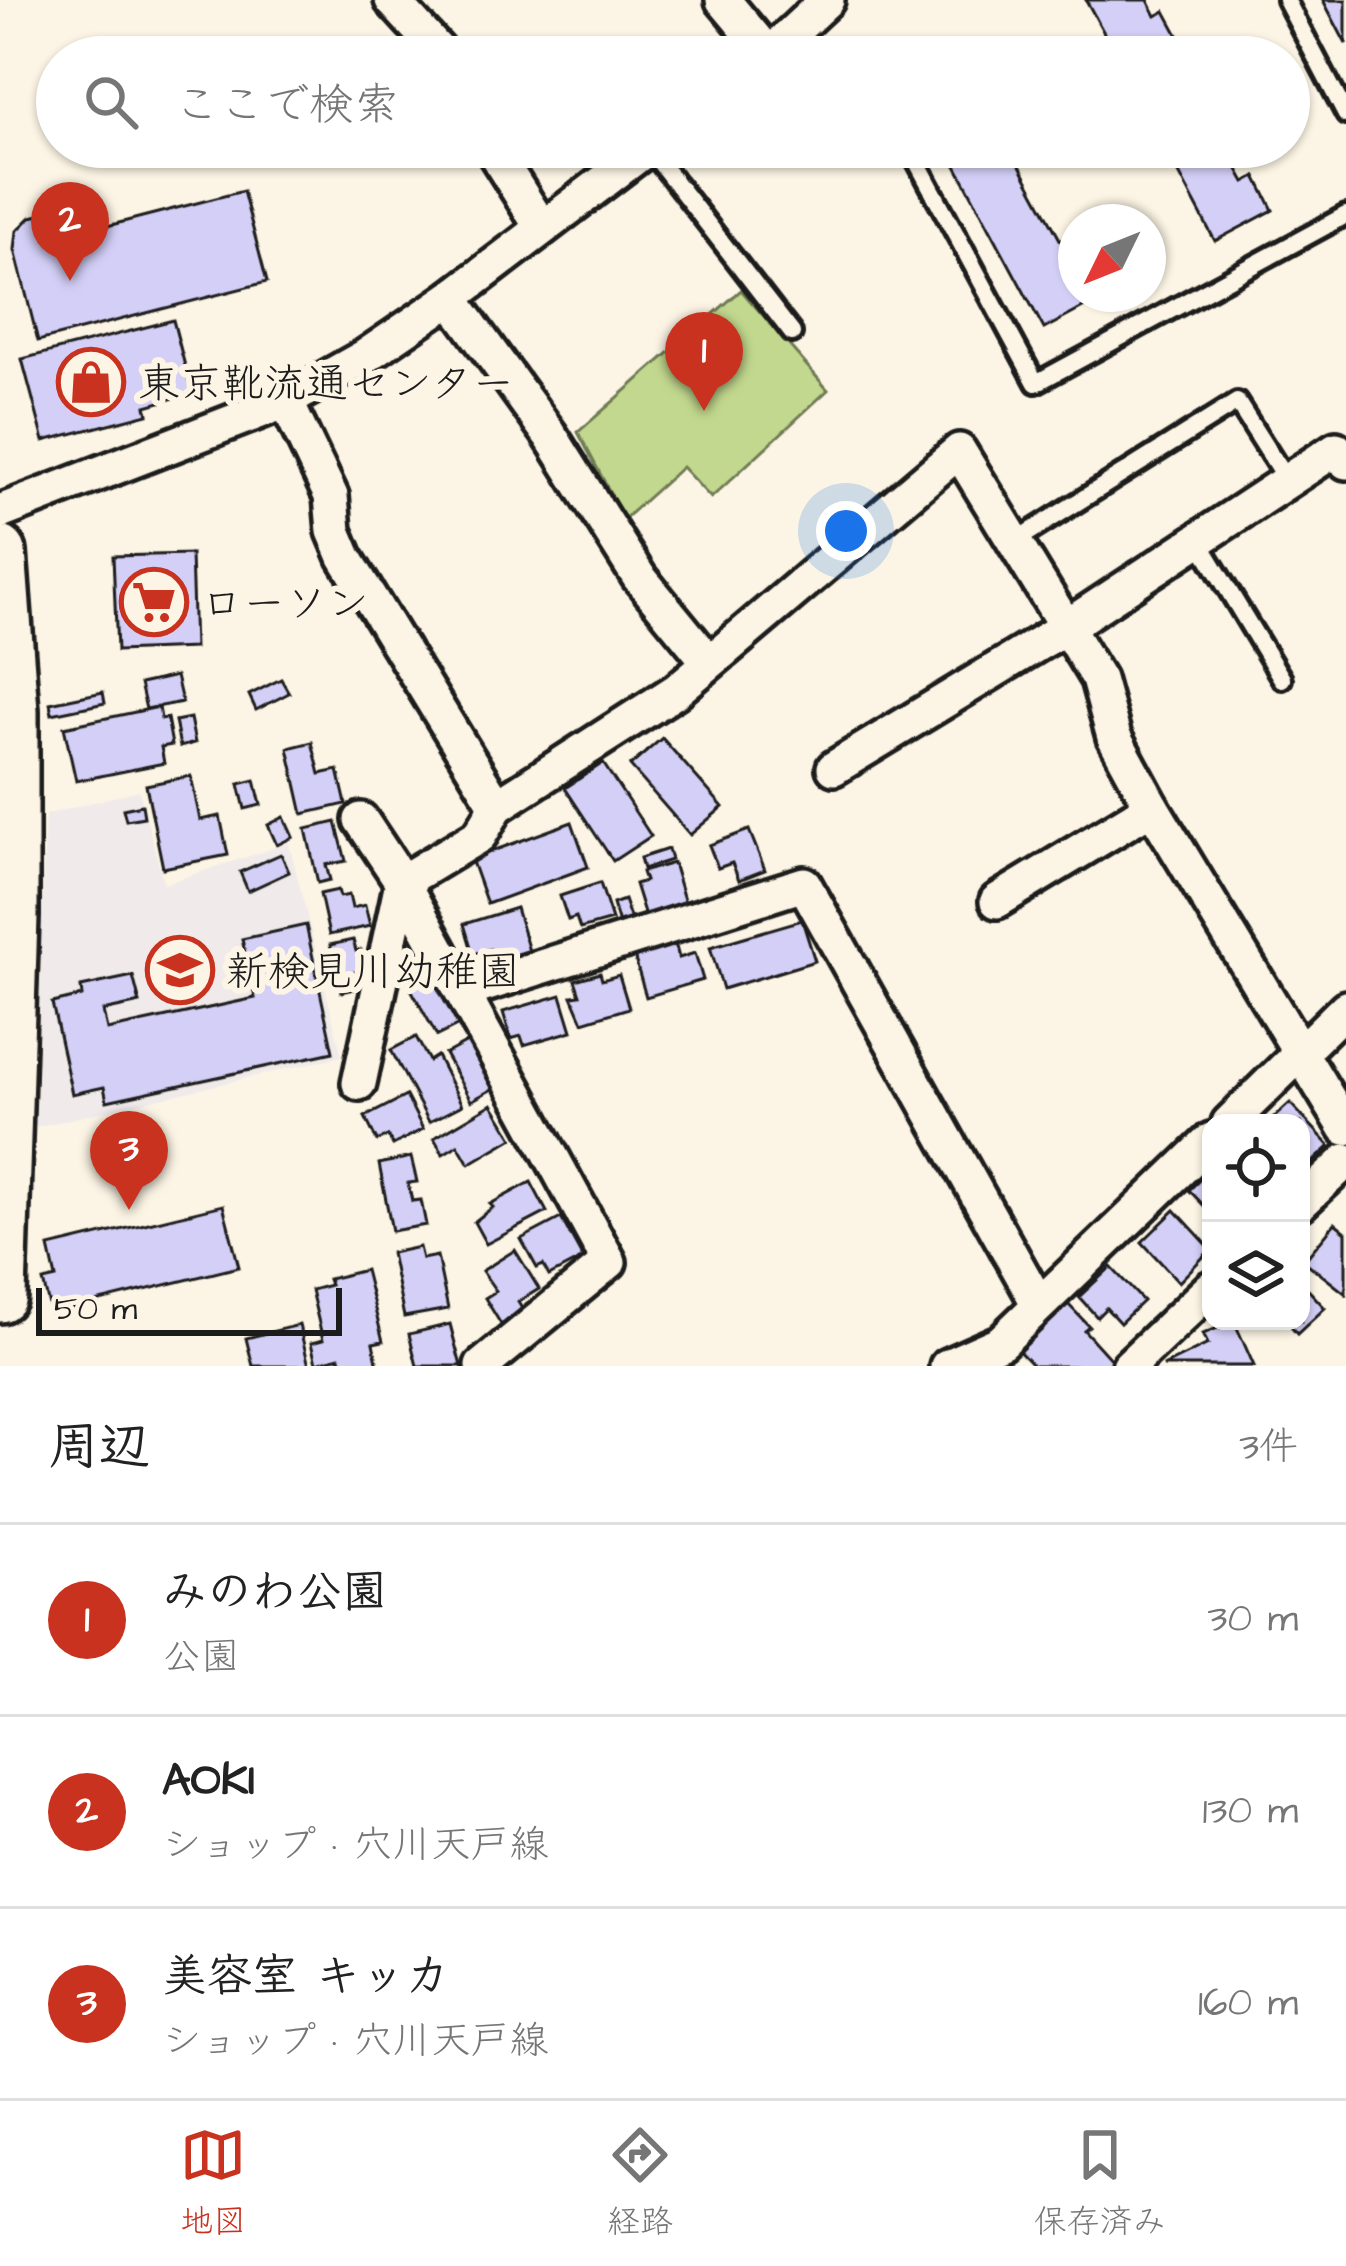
<!DOCTYPE html>
<html lang="ja">
<head>
<meta charset="utf-8">
<style>
  body { margin:0; font-family:"Architects Daughter","Klee One",sans-serif; background:#f6f6f6; color:#222 }
  .controls { position:absolute; right:36px; bottom:36px; display:grid; overflow:hidden; border-radius:24px; box-shadow:0 3px 9px #0004 }
  .controls button { width:108px; height:108px; display:grid; place-items:center; padding:0; border:0; border-bottom:3px solid #e0e0e0; background:#fff; color:#222; font:60px sans-serif }
  .compass { position:absolute; left:1058px; top:204px; width:108px; height:108px; border-radius:50%; background:#fff; box-shadow:0 3px 9px #0004; rotate:227deg }
  .scale { position:absolute; left:36px; bottom:30px; width:306px; box-sizing:border-box; padding-left:12px; border:6px solid #1c1c1c; border-top:0; font-size:33px; line-height:42px; white-space:nowrap; color:#1c1c1c; -webkit-text-stroke:9px #fcf5e5; paint-order:stroke }
  .you { position:absolute; left:846px; top:531px; width:42px; height:42px; margin:-30px; border:9px solid #fff; border-radius:50%; background:#1a73e8; box-shadow:0 0 0 18px #1a73e833 }
  .badge { display:grid; place-items:center; width:78px; height:78px; border-radius:50%; background:#c8321e; color:#fff; font-size:39px; font-weight:700 }
  .pin { position:absolute; translate:-50% -99px; filter:drop-shadow(0 3px 6px #0008) }
  .pin::after { content:''; position:absolute; top:63px; width:42px; height:36px; background:inherit; clip-path:polygon(0 0,100% 0,50% 100%) }
  .list { margin:0; padding:0; list-style:none }
  h2 { display:flex; justify-content:space-between; align-items:center; height:156px; margin:0; padding:0 48px; font-size:51px }
  h2 small { font-size:39px; font-weight:400; color:#767676 }
  .list li { display:grid; grid-template-columns:78px 1fr auto; gap:36px; align-items:center; box-sizing:border-box; height:192px; padding:0 48px; border-top:3px solid #e0e0e0 }
  .list b { display:block; font-size:45px; white-space:nowrap }
  .list p { margin:0; font-size:39px; white-space:nowrap; color:#767676 }
  .list em { font-size:39px; font-style:normal; color:#767676 }
  .icon { flex:none; width:66px; height:66px; fill:none; stroke:currentColor; stroke-width:2; stroke-linecap:round; stroke-linejoin:round }
  .map { position:relative; flex:none; width:1346px; height:1366px; overflow:hidden }
  .search { position:absolute; background:#fff; box-shadow:0 3px 9px #0004; left:36px; right:36px; top:36px; height:132px; display:flex; align-items:center; gap:30px; box-sizing:border-box; padding:0 42px; border-radius:66px; color:#767676; font-size:45px }
  .sheet { height:732px; background:#fff }
  nav { display:flex; justify-content:space-around; align-items:center; box-sizing:border-box; height:168px; border-top:3px solid #e0e0e0; background:#fff; font-size:33px; color:#767676 }
  nav a { display:grid; justify-items:center; gap:6px }
  nav .on { color:#c8321e }
  .map>svg:first-child { display:block }
</style>
</head>
<body>
<div class="map">
<svg width="1346" height="1366" viewBox="0 0 1346 1366">
  <rect width="100%" height="100%" fill="#fcf5e5"/>
  <filter id="ink" filterUnits="userSpaceOnUse"><feTurbulence type="fractalNoise" baseFrequency=".00833" numOctaves="2"/><feDisplacementMap in="SourceGraphic" scale="24" xChannelSelector="R" yChannelSelector="G"/><feConvolveMatrix kernelMatrix="1 2 1 2 8 2 1 2 1" color-interpolation-filters="sRGB"/></filter>
  <g filter="url(#ink)">
    <polygon fill="#f0eaea" points="139,790 164,884 289,843 342,1056 36,1127 45,815"/>
    <polygon fill="#c2d88e" stroke="#6f7a55" stroke-width="3" points="741,290 828,390 711,498 682,467 624,519 578,432"/>
    <g fill="#d4cff7" stroke="#1c1c1c" stroke-width="3">
      <polygon points="1086,0 1148,0 1156,16 1165,11 1190,57 1117,57"/>
      <polygon points="1323,0 1346,0 1346,44"/>
      <polygon points="946,147 1010,147 1076,269 1076,294 1089,294 1094,302 1044,329"/>
      <polygon points="1165,147 1238,147 1230,155 1245,182 1256,176 1273,210 1215,241"/>
      <polygon points="243,191 267,282 38,341 15,250 17,231 31,217 50,213 59,216 76,234"/>
      <polygon points="173,320 192,393 146,406 148,414 44,441 22,359"/>
      <polygon points="191,554 194,648 117,651 113,556"/>
      <polygon points="176,676 182,702 146,709 140,684"/>
      <polygon points="281,679 289,693 256,710 249,695"/>
      <polygon points="103,692 105,703 52,714 50,703"/>
      <polygon points="159,707 161,719 167,718 172,745 161,747 164,763 76,781 64,727"/>
      <polygon points="190,718 195,743 180,747 175,721"/>
      <polygon points="662,738 723,807 690,835 630,766"/>
      <polygon points="312,742 320,774 338,770 346,804 303,814 288,748"/>
      <polygon points="603,763 651,836 613,861 565,788"/>
      <polygon points="191,776 200,820 220,816 228,855 163,868 146,785"/>
      <polygon points="255,780 261,805 245,809 239,784"/>
      <polygon points="142,805 144,817 126,820 123,809"/>
      <polygon points="284,817 293,837 277,845 268,825"/>
      <polygon points="336,822 346,861 326,865 330,880 318,883 306,829"/>
      <polygon points="572,822 588,867 487,904 471,859"/>
      <polygon points="749,830 765,870 739,880 732,863 718,868 709,845"/>
      <polygon points="668,849 671,860 643,869 640,858"/>
      <polygon points="281,854 289,872 248,891 240,872"/>
      <polygon points="673,863 685,903 645,916 635,884 645,881 642,872"/>
      <polygon points="600,883 612,920 580,929 576,917 568,920 560,896"/>
      <polygon points="338,890 340,897 349,895 352,908 365,905 370,926 329,935 320,894"/>
      <polygon points="624,900 631,920 619,924 613,904"/>
      <polygon points="516,908 529,951 494,962 490,949 473,954 464,924"/>
      <polygon points="802,920 815,961 723,989 710,947"/>
      <polygon points="306,925 333,1052 107,1101 104,1087 72,1094 52,1003 82,996 81,987 133,976 140,1003 103,1011 107,1030 255,998 242,939"/>
      <polygon points="353,940 356,951 361,950 365,970 355,972 359,988 341,992 330,945"/>
      <polygon points="675,943 679,958 695,953 703,980 646,997 634,956"/>
      <polygon points="429,967 463,1023 437,1036 406,980"/>
      <polygon points="600,973 602,980 619,975 629,1008 583,1022 572,996 580,995 575,980"/>
      <polygon points="561,995 572,1031 524,1045 521,1036 511,1039 503,1012"/>
      <polygon points="416,1037 429,1061 437,1056 462,1105 429,1122 391,1050"/>
      <polygon points="471,1040 496,1087 471,1101 445,1054"/>
      <polygon points="406,1096 423,1129 393,1145 388,1136 377,1141 365,1117"/>
      <polygon points="1290,1103 1330,1146 1301,1173 1301,1123 1268,1123"/>
      <polygon points="492,1104 513,1138 469,1164 458,1145 443,1154 434,1138"/>
      <polygon points="411,1157 417,1182 408,1183 412,1201 421,1200 426,1225 392,1231 379,1164"/>
      <polygon points="1211,1169 1211,1213 1189,1190"/>
      <polygon points="531,1182 547,1212 486,1244 474,1222 493,1207 490,1204"/>
      <polygon points="223,1205 239,1267 51,1313 43,1281 56,1278 49,1247"/>
      <polygon points="1175,1210 1211,1249 1179,1282 1142,1242"/>
      <polygon points="561,1218 583,1258 549,1276 543,1265 537,1268 521,1239"/>
      <polygon points="1335,1223 1346,1232 1346,1294 1304,1261"/>
      <polygon points="419,1247 422,1259 437,1256 448,1309 404,1317 391,1253"/>
      <polygon points="515,1250 539,1289 518,1302 524,1312 502,1326 485,1298 496,1291 482,1271"/>
      <polygon points="1111,1267 1143,1301 1120,1323 1106,1308 1097,1317 1079,1297"/>
      <polygon points="365,1270 383,1341 373,1343 378,1366 342,1366 340,1357 316,1363 311,1343 323,1340 311,1290 330,1285 328,1279"/>
      <polygon points="1301,1282 1325,1308 1297,1334 1286,1321 1301,1321"/>
      <polygon points="1065,1301 1089,1326 1084,1330 1113,1362 1109,1366 1033,1366 1015,1347"/>
      <polygon points="1234,1321 1254,1366 1163,1366 1208,1344 1203,1334"/>
      <polygon points="450,1324 461,1366 417,1366 409,1334"/>
      <polygon points="299,1325 309,1366 253,1366 246,1338"/>
    </g>
    <g fill="none" stroke-linecap="round" stroke-linejoin="round">
      <g stroke="#1c1c1c" stroke-width="26">
        <g id="lane">
          <polyline points="1286,0 1346,115"/>
          <polyline points="648,147 792,333"/>
          <polyline points="909,147 1036,383 1346,215"/>
          <polyline points="1198,540 1282,679"/>
          <polyline points="1014,542 1237,402 1287,481"/>
        </g>
      </g>
      <g stroke="#1c1c1c" stroke-width="42">
        <g id="street">
          <polyline points="392,0 444,57"/>
          <polyline points="723,0 769,55"/>
          <polyline points="766,57 827,0"/>
          <polyline points="491,147 542,228"/>
          <polyline points="451,298 550,435 639,577 708,661"/>
          <polyline points="286,401 331,496 334,531 345,557 497,806"/>
          <polyline points="0,512 286,401 366,356 451,298 649,147"/>
          <polyline points="834,768 1066,627 1336,449 1346,462"/>
          <polyline points="361,820 402,882 462,992"/>
          <polyline points="997,901 1152,807"/>
          <polyline points="359,1083 402,882 480,835 497,806 676,691 959,451 1098,679 1114,737 1152,807 1346,1128"/>
          <polyline points="1229,1123 1346,1008"/>
          <polyline points="1301,1203 1346,1161"/>
          <polyline points="482,1366 609,1262 462,992 804,884 1039,1305"/>
          <polyline points="947,1366 1001,1342 1211,1140"/>
          <polyline points="1129,1366 1211,1288"/>
        </g>
      </g>
      <g stroke="#1c1c1c" stroke-width="60">
        <polyline id="primary" points="0,552 12,711 12,916 0,1296"/>
      </g>
      <use href="#lane" stroke="#fcf5e5" stroke-width="16"/>
      <use href="#street" stroke="#fcf5e5" stroke-width="33"/>
      <use href="#primary" stroke="#fcf5e5" stroke-width="51"/>
    </g>
  </g>
  <defs>
    <g id="shop-ring" transform="scale(3.45)"><circle r="9.5" fill="#fcf5e5" stroke="#c8321e" stroke-width="1.5"/><path d="M-5-2.5h2.3a2.7 3.5 0 0 1 5.4 0H5L5.5 6h-11ZM-1.5-2.5h3a1.5 2.3 0 0 0-3 0Z" fill="#c8321e"/></g>
    <g id="supermarket-ring" transform="scale(3.45)"><circle r="9.5" fill="#fcf5e5" stroke="#c8321e" stroke-width="1.5"/><path d="M-6-5.5h2.5l.6 2H6L4.5 2H-2.5L-4.4-4H-6ZM-1.5 3.2a1.3 1.3 0 1 0 .1 0ZM3 3.2a1.3 1.3 0 1 0 .1 0Z" fill="#c8321e"/></g>
    <g id="school-ring" transform="scale(3.45)"><circle r="9.5" fill="#fcf5e5" stroke="#c8321e" stroke-width="1.5"/><path d="M0-5L7-2L0 1L-7-2ZM-4 1L0 2.5L4 1V4Q0 6-4 4Z" fill="#c8321e"/></g>
  </defs>
  <g fill-rule="evenodd">
    <use href="#shop-ring" x="91" y="382"/>
    <use href="#supermarket-ring" x="154" y="602"/>
    <use href="#school-ring" x="180" y="970"/>
  </g>
  <g text-anchor="middle" stroke-width="12" stroke-linejoin="round" paint-order="stroke">
    <g font-size="42" fill="#1c1c1c" stroke="#fcf5e5" text-anchor="start">
      <text x="138" y="397">東京靴流通センター</text>
      <text x="201" y="617">ローソン</text>
      <text x="226" y="985">新検見川幼稚園</text>
    </g>
  </g>
</svg>
<div class="controls">
<button><svg class="icon" aria-label="locate" viewBox="0 0 24 24"><circle cx="12" cy="12" r="6"/><path d="M12 2v4M12 18v4M2 12h4M18 12h4"/></svg></button>
<button><svg class="icon" aria-label="layers" viewBox="0 0 24 24"><path d="M12 4l9 5-9 5-9-5zM3 14l9 5 9-5"/></svg></button>
</div>
<svg class="compass" viewBox="-18 -18 36 36"><path d="M0-13l5 13h-10z" fill="#e53935"/><path d="M0 13l5-13h-10z" fill="#767676"/></svg>
<div class="scale">50 m</div>
<div class="you"></div>
<div class="pin badge" style="left:704px;top:411px">1</div>
<div class="pin badge" style="left:70px;top:281px">2</div>
<div class="pin badge" style="left:129px;top:1210px">3</div>
<div class="search"><svg class="icon" aria-label="search" viewBox="0 0 24 24"><circle cx="10" cy="10" r="6"/><path d="M15 15l6 6"/></svg>ここで検索</div>
</div>
<section class="sheet">
<h2>周辺<small>3件</small></h2>
<ul class="list">
<li><span class="badge">1</span><div><b>みのわ公園</b><p>公園</p></div><em>30 m</em></li>
<li><span class="badge">2</span><div><b>AOKI</b><p>ショップ · 穴川天戸線</p></div><em>130 m</em></li>
<li><span class="badge">3</span><div><b>美容室 キッカ</b><p>ショップ · 穴川天戸線</p></div><em>160 m</em></li>
</ul>
</section>
<nav>
<a class="on"><svg class="icon" aria-label="map" viewBox="0 0 24 24"><path d="M3 6l6-2 6 2 6-2v14l-6 2-6-2-6 2zM9 4v14M15 6v14"/></svg>地図</a>
<a><svg class="icon" aria-label="directions" viewBox="0 0 24 24"><path d="M12 3l9 9-9 9-9-9zM9 14v-3h6M13 9l2 2-2 2"/></svg>経路</a>
<a><svg class="icon" aria-label="saved" viewBox="0 0 24 24"><path d="M7 4h10v16l-5-4-5 4z"/></svg>保存済み</a>
</nav>
</body>
</html>
